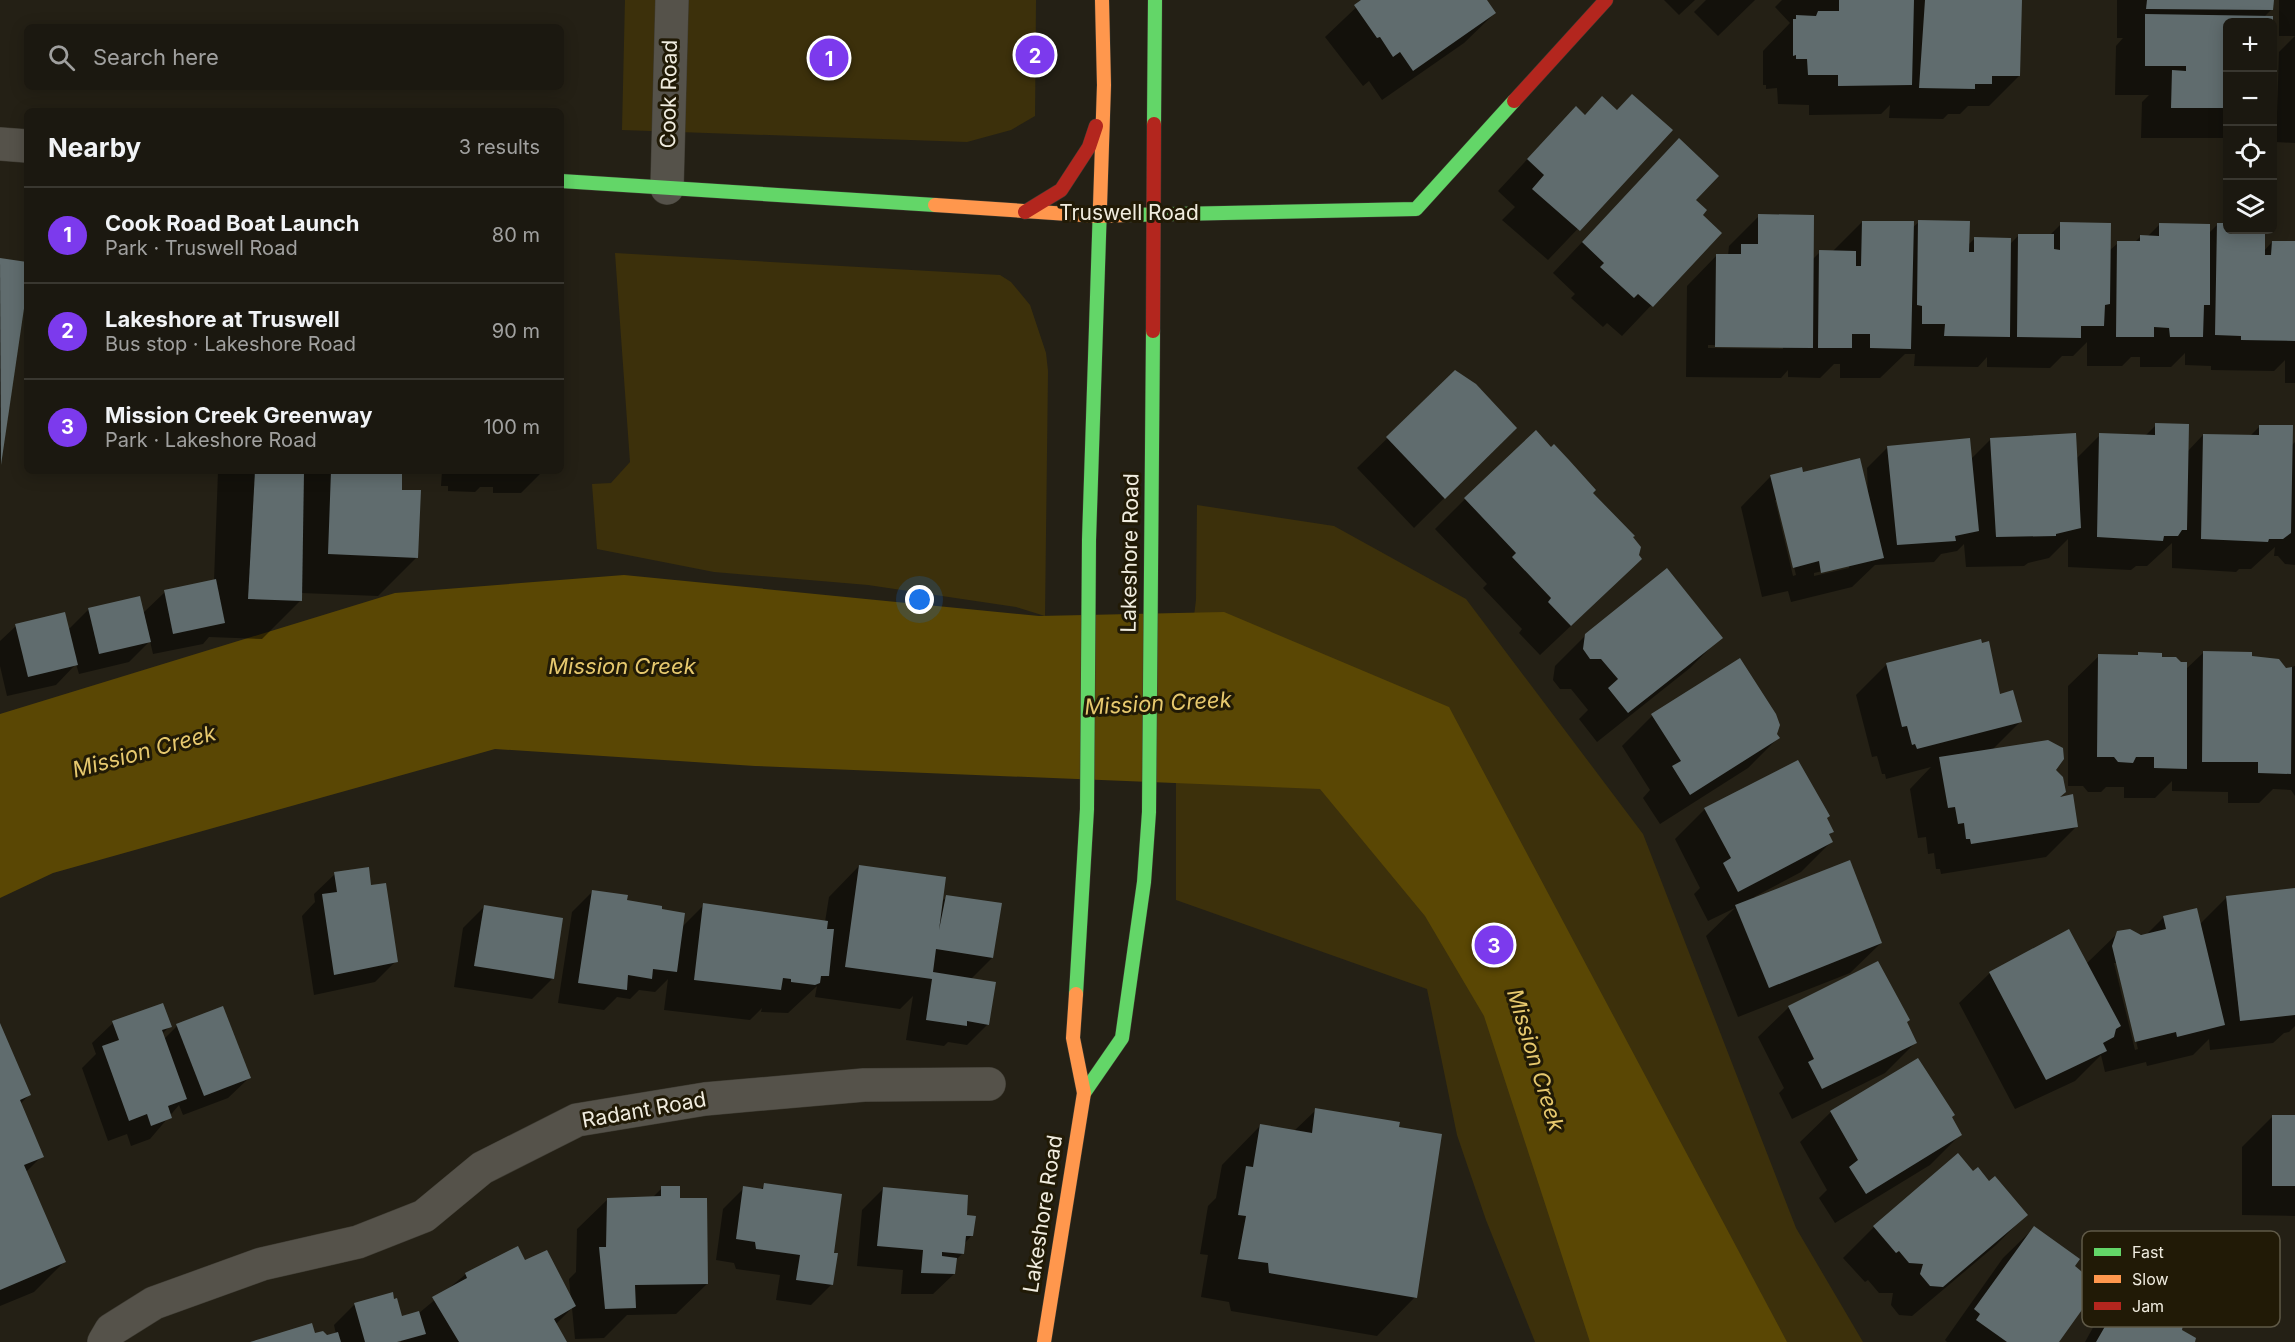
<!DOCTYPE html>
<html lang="en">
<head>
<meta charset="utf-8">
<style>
  body { margin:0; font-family:Inter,sans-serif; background:#242119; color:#f1f3f6 }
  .controls { position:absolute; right:18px; top:18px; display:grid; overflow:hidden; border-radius:9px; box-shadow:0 3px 15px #0003 }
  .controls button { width:54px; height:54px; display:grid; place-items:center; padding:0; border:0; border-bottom:2px solid #393730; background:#1b1810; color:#f1f3f6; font:30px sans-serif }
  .you { position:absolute; left:920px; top:600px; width:21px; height:21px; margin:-15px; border:4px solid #fff; border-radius:50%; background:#1a73e8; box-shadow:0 0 0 9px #1a73e833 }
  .badge { display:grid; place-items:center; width:39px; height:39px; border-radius:50%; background:#7c3aed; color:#fff; font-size:20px; font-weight:700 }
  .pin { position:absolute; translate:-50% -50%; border:3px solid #fff; box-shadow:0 2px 6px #0006 }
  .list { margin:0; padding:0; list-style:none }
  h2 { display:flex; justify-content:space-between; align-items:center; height:78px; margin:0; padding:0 24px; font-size:26px }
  h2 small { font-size:20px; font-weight:400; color:#a0a09f }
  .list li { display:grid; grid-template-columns:39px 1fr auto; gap:18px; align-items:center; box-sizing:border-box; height:96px; padding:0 24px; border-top:2px solid #393730 }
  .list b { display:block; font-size:22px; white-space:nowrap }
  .list p { margin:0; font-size:20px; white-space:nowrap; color:#a0a09f }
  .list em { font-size:20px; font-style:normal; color:#a0a09f }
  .icon { flex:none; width:33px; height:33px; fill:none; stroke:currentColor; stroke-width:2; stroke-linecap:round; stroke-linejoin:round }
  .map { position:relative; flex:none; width:2295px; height:1342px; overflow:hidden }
  .search { position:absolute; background:#1b1810; box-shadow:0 3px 15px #0003; left:24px; top:24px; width:540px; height:66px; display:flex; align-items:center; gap:15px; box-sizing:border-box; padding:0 21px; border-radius:9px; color:#a0a09f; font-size:22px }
  .panel { position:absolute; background:#1b1810; box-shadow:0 3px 15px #0003; left:24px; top:108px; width:540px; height:366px; border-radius:9px }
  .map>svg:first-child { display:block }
</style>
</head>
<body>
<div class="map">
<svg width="2295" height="1342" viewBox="0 0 2295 1342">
  <rect width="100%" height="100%" fill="#242015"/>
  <g fill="#3c300b">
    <polygon points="625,0 1036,0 1035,116 1011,130 967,142 622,130"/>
    <polygon points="615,253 1000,275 1011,282 1030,305 1046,353 1048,371 1045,616 1016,607 868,585 714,572 597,549 592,484 611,483 630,462"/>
    <polygon points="1197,505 1334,526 1466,599 1643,834 1796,1228 1863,1342 1535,1342 1486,1220 1457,1135 1427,989 1176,900 1176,758 1196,600"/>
  </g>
  <polygon fill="#5a4704" points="624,575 1039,616 1224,612 1449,707 1787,1342 1590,1342 1484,1016 1425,916 1320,789 755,766 495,749 53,873 0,898 0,714 395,593"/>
  <g fill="#0007" fill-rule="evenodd">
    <polygon points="1364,0 1485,0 1495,13 1464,43 1382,100 1369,81 1363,86 1325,37"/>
    <polygon points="1664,0 1695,0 1679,15"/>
    <polygon points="1706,0 1755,0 1718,36 1694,12"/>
    <polygon points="1782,0 2021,0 2019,76 1989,106 1968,106 1960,114 1948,114 1943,119 1889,118 1890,105 1881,114 1809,115 1809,105 1778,104 1777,88 1766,89 1766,85 1763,85 1763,51 1790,23 1775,7"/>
    <polygon points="2117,0 2272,0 2272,9 2264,17 2272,17 2272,22 2228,22 2228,138 2141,138 2142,102 2149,95 2115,95 2116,46 2123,38 2117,38"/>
    <rect x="2279" y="0" width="16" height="36"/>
    <polygon points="2295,36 2295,143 2276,142 2279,52"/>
    <polygon points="1602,98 1616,112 1671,131 1548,260 1502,220 1515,207 1498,191 1546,139 1584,116"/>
    <polygon points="1649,171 1694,200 1701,215 1720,233 1622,336 1607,323 1603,327 1571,298 1575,294 1553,273"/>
    <path d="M1759,216l53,44 8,-8h12l30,-30 50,6 7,-6 49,23 7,-7 35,6 9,-9 30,1 12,-12 48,27 9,-8h16l7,-7 6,1 12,-12 50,8 8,-8 11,5h36v21l8,-9 23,1v140h-10v-23l-11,11 -63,-1v-4l-26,-1v-12l-14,14h-31v-10h-9l-9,9h-35v-24l-14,14h-11l-12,12 -63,-1v-10l-9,10 -64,-1 1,-12h-10l-25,24h-40v-14h-6l-14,14 -32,-1v-7l-7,8 -95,-1 1,-91 30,-31 11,1 1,-10zM1708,345l75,1v3l-75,-1z"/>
    <polygon points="0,260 27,263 0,464"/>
    <polygon points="1455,372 1515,428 1414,528 1357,468"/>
    <path d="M2156,425l31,27 16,-17 47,1 10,-10 31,20 4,-4v123l-10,-1 -7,-8h-4l1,-9 -24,22h-12l-3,3 -64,-4v-25l-25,23h-11l-5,4 -63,-3v-28l-19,19 -21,5 -4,3 -58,1 -2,-23 -7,7 -16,3 -7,8 -59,3 -23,22 -61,15 -3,-11 -26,6 -21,-90 30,-31 31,-3 66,22 -1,-27 21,-21 83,12 20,-20 85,20 24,-24 45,1zM1775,500h3l18,75 -3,1zM1849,565v3l-35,8v-3z"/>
    <polygon points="218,471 401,471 400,491 417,557 378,596 301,593 301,600 262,639 209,637 203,644 153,654 150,641 129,662 79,674 76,664 56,685 7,696 0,666 0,641 16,626 68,630 89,609 143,613 165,592 214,581"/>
    <polygon points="442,471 543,471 521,493 493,493 493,487 480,487 475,492 448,491 448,486 441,486"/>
    <polygon points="1591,493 1610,589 1540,655 1519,633 1522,629 1483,588 1487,584 1435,529 1465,499"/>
    <polygon points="1586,635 1721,637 1690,668 1597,742 1579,719 1588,710 1571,689 1560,689 1553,680 1555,666"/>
    <polygon points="2203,653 2250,657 2285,669 2295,666 2295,796 2291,790 2273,789 2259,803 2228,803 2228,792 2172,791 2172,781 2155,798 2124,798 2124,787 2106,787 2101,792 2088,792 2083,786 2068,786 2068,686 2099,656 2161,654 2161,658 2185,670"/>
    <polygon points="1887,664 1999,695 2020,722 1992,750 2054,770 2056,799 2076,827 2046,857 1941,874 1940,869 1936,869 1934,853 1928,854 1926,837 1918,838 1910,789 1931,767 1886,779 1885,774 1882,774 1877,756 1872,757 1856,695"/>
    <polygon points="1652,716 1776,734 1778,738 1748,768 1660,824 1643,798 1650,790 1622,746"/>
    <polygon points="1705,809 1825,819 1832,832 1828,836 1831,842 1801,872 1754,897 1881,943 1850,973 1738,1017 1706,936 1735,908 1708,921 1694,894 1700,888 1675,839"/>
    <polygon points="859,866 941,902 947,897 992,958 970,980 988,1024 967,1045 948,1042 944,1046 906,1040 913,996 900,1009 815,997 817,986 788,1013 761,1012 762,1008 750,1020 664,1010 668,979 655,992 639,990 630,999 617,997 604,1010 558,1003 572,912 592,892 660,910 682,927 704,905 825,922 829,897"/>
    <polygon points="335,874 370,887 396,961 375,982 314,995 302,916 315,902 314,894"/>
    <path d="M2295,890v136l-6,6 -5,1 -11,10 -63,7 -1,-11 -16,16 -46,11 -1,-4 -41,10 -4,-17 -26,26 -60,28 -56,-106 31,-30 96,-9 32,-31 28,2 18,-18 35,8 27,-27zM2114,963h3l21,86 -3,1z"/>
    <polygon points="484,907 553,978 532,999 454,987 463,928"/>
    <polygon points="1789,1007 1905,1023 1915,1043 1885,1073 1792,1119 1779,1093 1784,1088 1758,1037"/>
    <polygon points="113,1023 170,1026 162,1034 164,1039 177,1026 249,1078 228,1098 183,1115 179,1105 150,1139 131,1146 127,1134 108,1141 82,1068 96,1054 92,1043"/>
    <polygon points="0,1027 29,1095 20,1104 42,1156 26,1172 64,1262 34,1292 0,1306"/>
    <polygon points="1316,1110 1415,1297 1377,1336 1231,1311 1229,1302 1201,1297 1208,1255 1200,1254 1208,1206 1216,1198 1222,1165 1260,1126 1294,1131"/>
    <polygon points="1831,1112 1950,1118 1960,1135 1930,1165 1835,1223 1819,1198 1827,1190 1800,1142"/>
    <polygon points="2273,1116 2295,1117 2295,1216 2242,1215 2242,1147"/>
    <polygon points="1958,1155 1973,1173 2026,1215 1996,1245 1912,1316 1899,1315 1891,1305 1893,1293 1879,1293 1868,1280 1865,1282 1843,1258 1874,1227"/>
    <polygon points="765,1185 832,1255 832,1284 811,1305 776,1300 780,1275 736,1269 734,1263 716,1260 723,1209 744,1188 760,1190"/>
    <polygon points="662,1188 679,1199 707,1284 676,1314 627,1315 604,1338 575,1339 572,1308 555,1325 566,1342 401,1342 401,1339 391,1342 253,1342 336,1334 334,1325 354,1305 401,1318 419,1313 466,1274 525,1262 571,1300 569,1279 576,1272 577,1229 608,1199 652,1198"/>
    <polygon points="883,1189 965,1217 972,1235 964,1244 963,1253 955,1261 954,1274 933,1294 901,1294 903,1270 857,1266 862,1210"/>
    <polygon points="2034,1228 2073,1266 2057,1342 1947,1342 1945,1340 2003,1258"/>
    <polygon points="2131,1285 2167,1317 2193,1342 2085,1342 2100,1315"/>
  </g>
  <g fill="#606c6e">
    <polygon points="1361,0 1487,0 1496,13 1413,71 1400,52 1393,57 1380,37 1377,38 1354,5"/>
    <polygon points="1839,0 1914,0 1912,85 1838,86 1838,75 1808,75 1807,59 1796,59 1796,55 1793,56 1793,19 1796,19 1796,15 1816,16 1818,11 1839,11"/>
    <polygon points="1925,0 2022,0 2020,76 1992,76 1992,84 1975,84 1975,89 1919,88"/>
    <polygon points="2147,0 2274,0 2273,10 2146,9"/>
    <polygon points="2145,14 2273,16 2273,22 2228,22 2228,108 2171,108 2172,70 2186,71 2186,66 2145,66"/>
    <polygon points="1632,94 1673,130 1580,231 1532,189 1544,175 1527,159 1576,106 1585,115 1602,96 1617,110"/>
    <polygon points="1679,138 1719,176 1696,200 1707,210 1703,215 1722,233 1653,307 1638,294 1634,298 1600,267 1604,263 1582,242"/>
    <polygon points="1758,214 1814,215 1813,348 1715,347 1716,254 1741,254 1741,244 1758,244"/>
    <polygon points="1918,220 1970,221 1969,252 1974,252 1974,237 2011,238 2010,337 1944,336 1945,324 1922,324 1922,306 1917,305"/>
    <polygon points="1862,221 1914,221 1911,349 1870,348 1870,334 1852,334 1852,348 1818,348 1819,250 1856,251 1856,266 1861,266"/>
    <polygon points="2060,222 2111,223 2110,304 2105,305 2104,326 2081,326 2081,338 2017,337 2018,234 2054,234 2054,249 2060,250"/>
    <polygon points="2159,223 2210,224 2210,305 2204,305 2203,337 2170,337 2169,328 2154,327 2154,337 2116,337 2117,241 2140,241 2140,235 2159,236"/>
    <polygon points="2217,223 2228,223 2228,230 2265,230 2265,255 2271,255 2272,241 2295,241 2295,341 2241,340 2241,336 2215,335"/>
    <polygon points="0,258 27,262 27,288 1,465"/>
    <polygon points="1455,370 1476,384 1517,428 1445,499 1386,437"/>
    <polygon points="2155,423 2189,424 2187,530 2182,530 2178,536 2164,536 2163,541 2097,537 2099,433 2155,435"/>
    <polygon points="2259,425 2293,425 2291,533 2283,539 2269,539 2268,542 2201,539 2203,434 2259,435"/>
    <polygon points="1536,430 1551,447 1554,444 1569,460 1596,490 1593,493 1635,536 1633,537 1641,547 1639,555 1642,559 1571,626 1548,602 1551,598 1512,557 1516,553 1464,498"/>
    <polygon points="2076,433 2081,528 2056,534 2056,536 1996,537 1990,438"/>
    <polygon points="1970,438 1979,531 1955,536 1956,541 1897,545 1887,446"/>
    <polygon points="1860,458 1884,558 1821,573 1819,561 1793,568 1770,475 1802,467 1803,472"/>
    <polygon points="255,471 304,471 302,601 248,599"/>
    <polygon points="331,471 402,471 402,490 421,490 418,558 328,554"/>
    <polygon points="1667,568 1723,638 1628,713 1608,688 1618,679 1601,659 1590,659 1583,649 1585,634"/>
    <polygon points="216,579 225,623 173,634 164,590"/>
    <polygon points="140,596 151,642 99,654 88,608"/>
    <polygon points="65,612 78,665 28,677 15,624"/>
    <polygon points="1981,639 1982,643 1989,641 2000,694 2013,690 2022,722 1917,749 1915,744 1912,745 1907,726 1902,727 1886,663"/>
    <polygon points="2203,651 2252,652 2252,656 2279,659 2286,668 2292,667 2291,774 2258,773 2258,762 2202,762"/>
    <polygon points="2138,652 2162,653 2162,657 2176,657 2181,662 2187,662 2187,769 2154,768 2154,757 2136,757 2133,763 2118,762 2114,757 2097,757 2098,654 2138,655"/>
    <polygon points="1740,658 1776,714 1780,725 1777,734 1780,738 1690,795 1672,766 1681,761 1651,714"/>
    <polygon points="2048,740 2063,748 2064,759 2056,770 2063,777 2066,792 2060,797 2073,794 2078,827 1971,844 1970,839 1966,839 1964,823 1958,824 1955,807 1948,808 1939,757"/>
    <polygon points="1798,760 1830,816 1827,818 1834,832 1829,834 1833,842 1738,892 1723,863 1731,858 1704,808"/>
    <polygon points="1850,860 1882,943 1769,988 1735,905"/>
    <polygon points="859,865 946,877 939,930 946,895 1002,903 993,958 936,949 933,972 996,982 989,1025 967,1021 967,1026 926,1020 932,979 845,967"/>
    <polygon points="369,867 371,885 386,883 398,962 334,975 322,894 337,892 334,872"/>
    <polygon points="2295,888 2295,1015 2240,1021 2226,896"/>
    <polygon points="592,890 628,895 627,900 662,906 662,909 685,913 677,972 653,969 652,979 628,975 627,990 578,983"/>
    <polygon points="703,903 828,921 827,929 834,929 829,976 821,976 820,983 815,985 791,982 791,979 783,978 781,990 694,980"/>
    <polygon points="484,905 563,918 554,979 474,966"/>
    <polygon points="2197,908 2225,1025 2177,1037 2176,1032 2135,1042 2112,946 2117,931 2130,929 2141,935 2166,929 2163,916"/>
    <polygon points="2069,929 2121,1026 2116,1029 2114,1037 2103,1043 2107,1051 2046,1080 1989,972"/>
    <polygon points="1878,961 1910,1020 1907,1022 1917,1043 1822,1089 1808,1062 1814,1059 1788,1006"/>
    <polygon points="163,1003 172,1027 162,1030 187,1099 168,1106 172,1118 151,1126 147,1114 129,1121 102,1046 119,1040 112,1021"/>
    <polygon points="223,1006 251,1078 204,1096 176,1024"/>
    <polygon points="0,1023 31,1095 20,1100 44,1157 24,1165 66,1262 0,1290"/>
    <polygon points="1918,1058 1955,1115 1952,1117 1962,1135 1866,1194 1849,1167 1858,1160 1830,1111"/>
    <polygon points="1315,1108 1400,1122 1399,1127 1442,1134 1417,1298 1269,1273 1268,1263 1238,1259 1246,1216 1238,1215 1246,1166 1253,1167 1260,1124 1312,1133"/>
    <rect x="2272" y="1115" width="23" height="71"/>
    <polygon points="1958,1153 1973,1171 1978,1167 1989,1181 1995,1176 2028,1215 1943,1287 1930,1286 1920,1274 1923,1264 1909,1263 1899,1251 1896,1253 1873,1226"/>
    <polygon points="764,1183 842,1194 834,1253 838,1253 833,1285 796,1280 800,1255 756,1249 755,1242 736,1239 743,1186 763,1189"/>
    <polygon points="661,1186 680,1186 680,1198 707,1198 708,1284 635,1285 636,1308 605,1309 599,1247 606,1247 607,1198 661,1196"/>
    <polygon points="883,1187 968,1195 967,1215 976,1216 973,1236 966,1236 964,1254 942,1252 942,1256 957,1258 955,1274 921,1273 923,1250 877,1246"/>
    <polygon points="2034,1226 2080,1259 2075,1266 2099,1286 2059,1342 2007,1342 1976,1320 1980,1314 1974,1309"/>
    <polygon points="518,1246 525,1260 547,1250 576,1306 554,1319 567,1342 459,1342 432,1297 467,1278 465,1273"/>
    <polygon points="2130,1283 2175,1308 2169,1317 2183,1325 2182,1330 2196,1338 2195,1342 2096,1342"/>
    <polygon points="393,1292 394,1299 397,1298 402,1316 419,1311 426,1334 397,1342 365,1342 354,1303"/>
    <polygon points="312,1323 315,1333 323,1331 327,1335 338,1332 341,1342 250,1342"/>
  </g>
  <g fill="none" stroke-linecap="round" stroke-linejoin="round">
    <g stroke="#3f3c33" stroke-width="34">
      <g id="street">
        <polyline points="0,144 27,146"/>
        <polyline points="667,188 672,0"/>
        <polyline points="104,1342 111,1330 154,1303 262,1264 358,1242 424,1216 482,1168 577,1120 705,1099 864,1085 989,1084"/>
      </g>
    </g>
    <g stroke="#3f3c33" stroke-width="15">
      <g id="fast">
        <polyline points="1154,124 1155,0"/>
        <polyline points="561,181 935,205"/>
        <polyline points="1128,215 1416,209 1514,101"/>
        <polyline points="1076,994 1087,809 1089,540 1100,206"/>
        <polyline points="1084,1093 1122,1038 1144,882 1149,812 1153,331"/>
      </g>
    </g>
    <g stroke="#3f3c33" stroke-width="15">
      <g id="slow">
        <polyline points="935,205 1098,216 1128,215"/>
        <polyline points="1100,206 1104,85 1102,0"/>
        <polyline points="1044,1342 1084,1093 1073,1038 1076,994"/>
      </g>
    </g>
    <g stroke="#3f3c33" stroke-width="15">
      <g id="jam">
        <polyline points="1514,101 1606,0"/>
        <polyline points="1025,212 1061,190 1089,147 1096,126"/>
        <polyline points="1153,331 1154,124"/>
      </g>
    </g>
    <use href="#street" stroke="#55524a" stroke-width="33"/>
    <use href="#fast" stroke="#63d668" stroke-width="14"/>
    <use href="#slow" stroke="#ff974d" stroke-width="14"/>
    <use href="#jam" stroke="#b3261e" stroke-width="14"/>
  </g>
  <g text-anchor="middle" stroke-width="6" stroke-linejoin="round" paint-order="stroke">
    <g font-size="21" fill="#f0ecdf" stroke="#211a06">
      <text transform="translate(669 94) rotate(-89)" y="7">Cook Road</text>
      <text x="1129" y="220">Truswell Road</text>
      <text transform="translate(1130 553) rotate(-89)" y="7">Lakeshore Road</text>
      <text transform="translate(644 1110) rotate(-10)" y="7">Radant Road</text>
      <text transform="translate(1043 1214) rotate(-81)" y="7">Lakeshore Road</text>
    </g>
    <g font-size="22" font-style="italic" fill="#e7c96e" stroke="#211a06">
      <text x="622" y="674">Mission Creek</text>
      <text transform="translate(1158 703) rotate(-3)" y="8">Mission Creek</text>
      <text transform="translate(144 751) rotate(-15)" y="8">Mission Creek</text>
      <text transform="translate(1536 1060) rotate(73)" y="8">Mission Creek</text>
    </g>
  </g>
  <rect x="2082" y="1231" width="198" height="96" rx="9" fill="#211a06" stroke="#5f5947" stroke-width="1.5"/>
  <rect x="2094" y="1248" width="27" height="8" fill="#63d668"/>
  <rect x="2094" y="1275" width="27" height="8" fill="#ff974d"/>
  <rect x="2094" y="1302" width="27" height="8" fill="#b3261e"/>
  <g font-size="16" fill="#f0ecdf">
    <text x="2132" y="1258">Fast</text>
    <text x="2132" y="1285">Slow</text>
    <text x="2132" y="1312">Jam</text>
  </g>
</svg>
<div class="controls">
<button>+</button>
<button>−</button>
<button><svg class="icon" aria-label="locate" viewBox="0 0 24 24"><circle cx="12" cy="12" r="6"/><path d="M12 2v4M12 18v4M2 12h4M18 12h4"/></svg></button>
<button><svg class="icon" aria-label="layers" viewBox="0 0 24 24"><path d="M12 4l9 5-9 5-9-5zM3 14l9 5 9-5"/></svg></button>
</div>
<div class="you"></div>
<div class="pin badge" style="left:829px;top:58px">1</div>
<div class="pin badge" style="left:1035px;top:55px">2</div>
<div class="pin badge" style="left:1494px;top:945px">3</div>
<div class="search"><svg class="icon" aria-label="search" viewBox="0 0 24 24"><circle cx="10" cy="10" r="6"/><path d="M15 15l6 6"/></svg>Search here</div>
<section class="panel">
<h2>Nearby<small>3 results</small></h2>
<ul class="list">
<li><span class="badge">1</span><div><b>Cook Road Boat Launch</b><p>Park · Truswell Road</p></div><em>80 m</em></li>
<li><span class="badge">2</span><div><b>Lakeshore at Truswell</b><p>Bus stop · Lakeshore Road</p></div><em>90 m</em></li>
<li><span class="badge">3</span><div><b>Mission Creek Greenway</b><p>Park · Lakeshore Road</p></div><em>100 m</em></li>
</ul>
</section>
</div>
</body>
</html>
